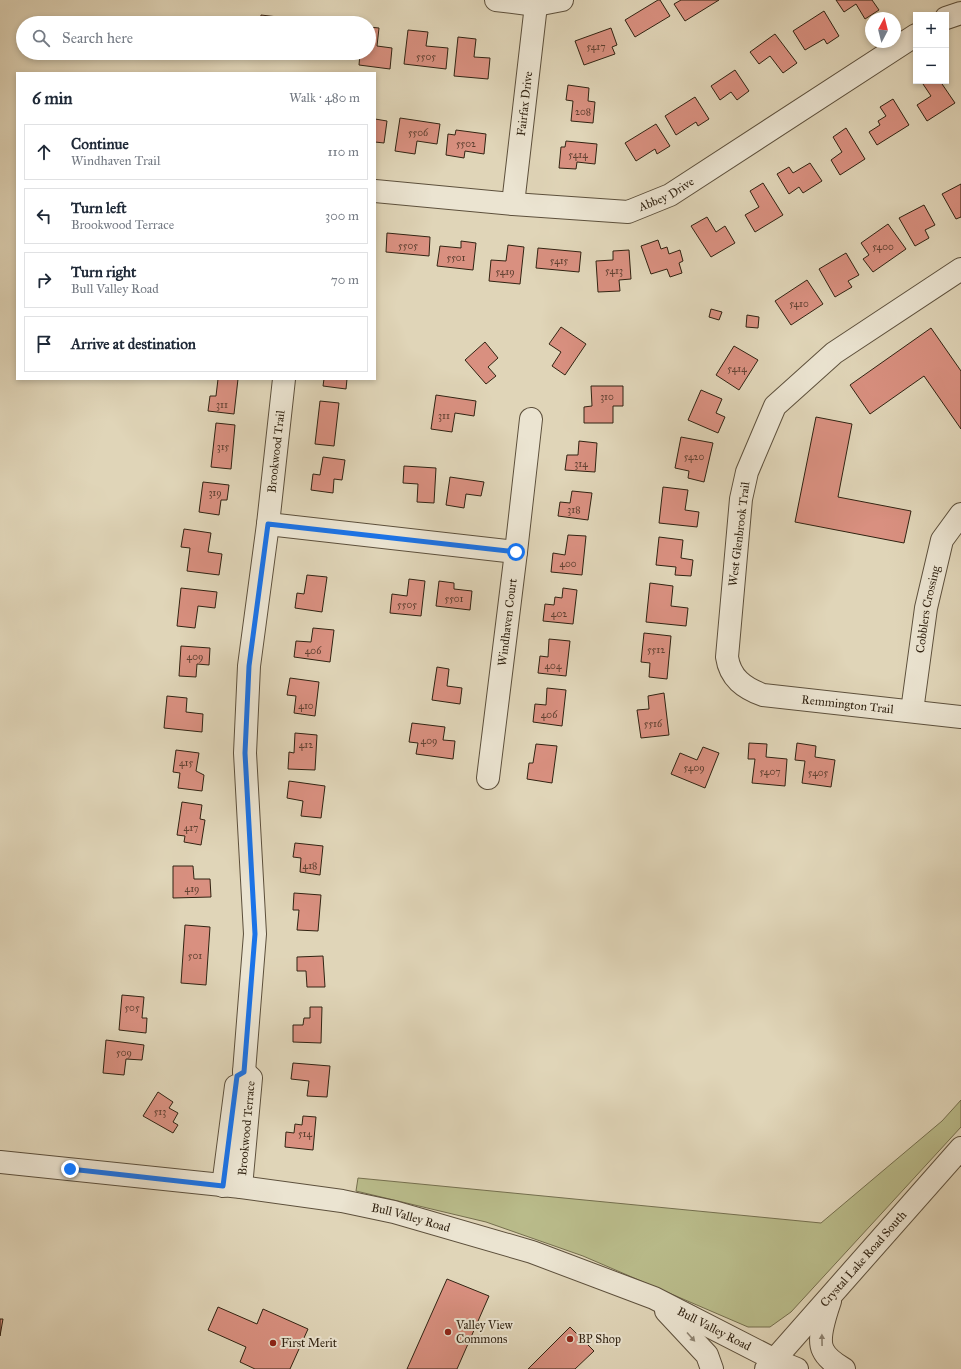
<!DOCTYPE html>
<html lang="en">
<head>
<meta charset="utf-8">
<style>
  body { margin:0; font-family:"IM FELL Great Primer",serif; background:#f2f2f3; color:#1f2937 }
  .controls { position:absolute; right:12px; top:12px; display:grid; overflow:hidden; border-radius:0px; box-shadow:0 2px 6px #0003 }
  .controls button { width:36px; height:36px; display:grid; place-items:center; padding:0; border:0; border-bottom:1px solid #e0e1e3; background:#fff; color:#1f2937; font:20px sans-serif }
  .compass { position:absolute; left:865px; top:12px; width:36px; height:36px; border-radius:50%; background:#fff; box-shadow:0 2px 6px #0003; rotate:7deg }
  .stop { position:absolute; width:12px; height:12px; margin:-9px; border:3px solid #1a73e8; border-radius:50%; background:#fff }
  .stop.end { background:#1a73e8; border-color:#fff; box-shadow:0 1px 4px #0008 }
  .list { margin:0; padding:0; list-style:none }
  h2 { display:flex; justify-content:space-between; align-items:center; height:52px; margin:0; padding:0 16px; font-size:17px }
  h2 small { font-size:13px; font-weight:400; color:#747a83 }
  .list li { display:grid; grid-template-columns:26px 1fr auto; gap:12px; align-items:center; box-sizing:border-box; height:56px; margin:0 8px 8px; padding:0 8px; border:1px solid #e0e1e3; border-radius:0px }
  .list b { display:block; font-size:15px; white-space:nowrap }
  .list p { margin:0; font-size:13px; white-space:nowrap; color:#747a83 }
  .list em { font-size:13px; font-style:normal; color:#747a83 }
  .icon { flex:none; width:22px; height:22px; fill:none; stroke:currentColor; stroke-width:2; stroke-linecap:round; stroke-linejoin:round }
  .map { position:relative; flex:none; width:961px; height:1369px; overflow:hidden }
  .search { position:absolute; background:#fff; box-shadow:0 2px 6px #0003; left:16px; top:16px; width:360px; height:44px; display:flex; align-items:center; gap:10px; box-sizing:border-box; padding:0 14px; border-radius:22px; color:#747a83; font-size:15px }
  .panel { position:absolute; background:#fff; box-shadow:0 2px 6px #0003; left:16px; top:72px; width:360px; height:308px; border-radius:0px }
  .map>svg:first-child { display:block }
</style>
</head>
<body>
<div class="map">
<svg width="961" height="1369" viewBox="0 0 961 1369">
  <rect width="100%" height="100%" fill="#e0d5b8"/>
  <filter id="stains"><feTurbulence type="fractalNoise" baseFrequency=".005" numOctaves="4"/><feColorMatrix values="0 0 0 0 .2 0 0 0 0 .09 0 0 0 0 .02 0 0 0 .5 -.17"/></filter>
  <radialGradient id="worn" r=".72"><stop offset=".6" stop-color="#630" stop-opacity="0"/><stop offset="1" stop-color="#630" stop-opacity=".3"/></radialGradient>
  <polygon fill="#b9bb8a" stroke="#756f4e" points="961,1100 961,1127 791,1312 770,1327 748,1327 583,1256 486,1222 356,1191 358,1178 821,1223 942,1121"/>
  <g fill="#d99080" stroke="#312312">
    <polygon points="658,0 660,0 670,16 635,37 625,20"/>
    <polygon points="681,0 719,0 685,21 674,4"/>
    <polygon points="836,0 872,0 879,10 865,19 856,4 844,12"/>
    <polygon points="824,11 839,36 827,44 824,39 805,50 793,31"/>
    <polygon points="261,15 278,17 277,23 260,23"/>
    <polygon points="215,18 245,22 245,23 215,23"/>
    <polygon points="306,19 341,23 306,23"/>
    <polygon points="369,27 379,28 377,46 392,48 390,69 359,65 360,53 369,53"/>
    <polygon points="611,28 617,45 612,47 615,54 584,65 575,41"/>
    <polygon points="408,30 428,32 426,46 448,48 446,69 404,64"/>
    <polygon points="775,34 797,63 783,73 770,56 759,64 750,52"/>
    <polygon points="458,37 476,39 474,57 490,58 488,79 454,76"/>
    <polygon points="263,53 283,53 282,57 263,54"/>
    <polygon points="735,70 749,91 737,100 731,92 720,100 711,86"/>
    <polygon points="921,81 940,81 955,103 927,121 917,105 931,96"/>
    <polygon points="568,85 589,88 588,101 595,102 593,123 571,121 573,101 566,100"/>
    <polygon points="695,97 709,119 698,126 696,122 676,135 665,116"/>
    <polygon points="893,99 909,125 877,145 869,132 880,125 878,121 886,116 880,107"/>
    <polygon points="400,118 440,124 437,144 417,141 415,154 395,151"/>
    <polygon points="375,119 387,121 384,143 375,142"/>
    <polygon points="656,124 670,146 657,154 655,149 636,161 625,143"/>
    <polygon points="846,128 865,159 840,175 831,160 842,152 833,137"/>
    <polygon points="456,130 486,134 484,154 465,151 464,158 446,155 448,134 455,135"/>
    <polygon points="566,141 597,144 595,164 577,162 576,169 559,168 561,147 565,147"/>
    <polygon points="810,163 822,181 803,193 799,187 789,194 777,174 789,167 793,173"/>
    <polygon points="763,183 783,215 755,232 745,215 759,207 750,191"/>
    <polygon points="961,184 961,217 956,219 942,194"/>
    <polygon points="924,205 935,225 925,230 929,238 915,246 899,218"/>
    <polygon points="707,217 716,232 725,226 735,243 711,257 691,226"/>
    <polygon points="888,224 906,249 873,272 863,259 869,255 861,243"/>
    <polygon points="387,233 430,237 429,256 386,252"/>
    <polygon points="658,240 661,249 667,247 669,254 680,250 683,261 679,263 682,273 670,277 667,269 651,274 641,246"/>
    <polygon points="461,241 476,243 473,270 437,266 440,246 461,248"/>
    <polygon points="508,245 524,247 520,284 489,281 491,260 506,261"/>
    <polygon points="538,248 581,252 579,272 536,268"/>
    <polygon points="629,250 631,279 619,280 620,291 598,292 596,261 613,260 613,251"/>
    <polygon points="846,253 859,275 848,281 852,287 835,297 819,269"/>
    <polygon points="807,280 823,304 791,325 775,301"/>
    <polygon points="711,309 722,312 719,320 709,317"/>
    <polygon points="747,315 759,317 758,328 746,327"/>
    <polygon points="561,327 586,344 565,375 552,366 561,352 549,344"/>
    <polygon points="931,328 961,371 961,429 924,376 870,414 850,385"/>
    <polygon points="485,342 498,358 488,367 496,376 486,384 465,360"/>
    <polygon points="734,346 758,360 739,390 716,375"/>
    <polygon points="218,379 238,379 234,414 208,411 210,396 216,396"/>
    <polygon points="324,379 347,379 346,389 323,386"/>
    <polygon points="591,386 623,386 623,406 613,406 613,423 584,423 584,407 592,406"/>
    <polygon points="701,390 722,399 716,413 725,417 718,433 688,420"/>
    <polygon points="436,395 476,401 474,416 455,413 452,432 431,429"/>
    <polygon points="320,401 339,403 334,446 315,444"/>
    <polygon points="816,417 852,424 838,497 911,511 904,543 795,522"/>
    <polygon points="216,423 235,425 231,469 211,467"/>
    <polygon points="681,437 713,443 704,482 688,478 689,471 675,468"/>
    <polygon points="579,441 597,443 595,472 565,470 567,455 578,455"/>
    <polygon points="323,457 345,460 342,480 334,479 333,493 311,490 313,474 320,475"/>
    <polygon points="404,466 436,468 434,503 417,502 418,484 403,483"/>
    <polygon points="450,477 484,482 481,496 466,494 464,508 446,505"/>
    <polygon points="203,482 229,485 227,500 221,500 219,515 199,512"/>
    <polygon points="663,487 688,490 685,510 699,512 697,527 659,523"/>
    <polygon points="572,491 592,493 588,520 558,516 560,502 570,503"/>
    <polygon points="184,529 211,533 208,552 222,554 219,575 187,571 190,548 181,547"/>
    <polygon points="568,535 586,536 582,575 551,572 553,553 565,555"/>
    <polygon points="659,537 683,540 681,558 693,560 691,576 675,575 676,567 656,565"/>
    <polygon points="307,575 327,577 322,612 295,608 297,593 304,594"/>
    <polygon points="409,579 425,581 421,616 390,613 392,594 407,596"/>
    <polygon points="439,581 454,583 454,589 472,591 470,610 436,606"/>
    <polygon points="650,583 673,586 671,606 688,608 686,626 646,622"/>
    <polygon points="181,588 217,592 215,608 198,606 195,628 177,626"/>
    <polygon points="563,588 577,590 573,624 543,621 545,604 554,605 555,597 562,598"/>
    <polygon points="313,628 334,630 330,662 294,657 296,641 311,642"/>
    <polygon points="644,633 671,636 667,679 649,677 650,663 641,662"/>
    <polygon points="549,639 570,641 566,676 538,673 540,656 548,657"/>
    <polygon points="181,646 210,648 209,665 197,664 196,677 179,676"/>
    <polygon points="437,667 449,669 447,686 462,688 460,704 432,700"/>
    <polygon points="290,678 319,682 315,716 294,713 296,696 287,695"/>
    <polygon points="547,688 566,690 562,726 533,722 535,704 546,705"/>
    <polygon points="664,693 669,735 641,738 637,710 649,709 648,696"/>
    <polygon points="167,696 187,698 186,712 203,714 202,732 164,728"/>
    <polygon points="412,723 445,727 443,740 455,741 453,759 416,754 418,743 409,742"/>
    <polygon points="295,733 317,735 315,770 288,769 289,752 294,753"/>
    <polygon points="749,743 767,744 766,757 787,759 785,786 752,783 755,759 748,759"/>
    <polygon points="797,743 816,746 815,757 835,760 831,787 802,783 805,761 795,760"/>
    <polygon points="536,744 557,746 552,783 527,779 529,763 533,763"/>
    <polygon points="703,747 719,753 705,788 671,774 680,753 697,760"/>
    <polygon points="176,750 199,753 196,771 204,775 202,791 178,788 180,773 173,772"/>
    <polygon points="289,781 325,786 321,818 301,816 303,801 287,798"/>
    <polygon points="182,802 202,805 200,819 205,820 201,845 184,842 185,836 177,835"/>
    <polygon points="295,843 323,846 320,875 300,872 301,858 293,857"/>
    <polygon points="173,866 193,866 194,879 210,879 211,897 173,898"/>
    <polygon points="294,893 321,895 318,931 297,930 299,910 293,910"/>
    <polygon points="185,925 210,927 206,985 181,983"/>
    <polygon points="323,956 325,987 307,987 306,971 297,971 297,957"/>
    <polygon points="122,995 144,997 142,1018 147,1018 146,1033 119,1030"/>
    <polygon points="310,1007 322,1007 321,1043 293,1042 293,1025 303,1025 304,1018 310,1018"/>
    <polygon points="106,1040 144,1045 142,1060 126,1059 124,1075 103,1073"/>
    <polygon points="293,1063 330,1066 327,1097 307,1096 309,1081 291,1079"/>
    <polygon points="158,1092 173,1102 169,1108 178,1113 173,1122 178,1125 173,1133 143,1116"/>
    <polygon points="303,1116 316,1117 313,1150 285,1147 286,1132 294,1133 295,1124 302,1125"/>
    <polygon points="447,1279 489,1296 457,1369 407,1369"/>
    <polygon points="218,1307 257,1324 263,1309 308,1329 290,1369 255,1369 240,1362 246,1347 208,1330"/>
    <polygon points="0,1319 3,1319 0,1336"/>
    <polygon points="570,1327 594,1351 575,1369 528,1369"/>
  </g>
  <g fill="none" stroke-linecap="round" stroke-linejoin="round">
    <g stroke="#5d503c" stroke-width="24">
      <g id="minor">
        <polyline points="496,0 536,5 562,0"/>
        <polyline points="946,18 961,13"/>
        <path id="s1" d="M375,191l138,13 115,8 42,-17 246,-160"/>
        <path id="s2" d="M513,204l23,-199"/>
        <path id="s3" d="M961,269l-127,84 -59,53 -28,66 -6,27 -14,158c3,21 17,31 36,38l198,22"/>
        <polyline points="268,524 516,552"/>
        <path id="s4" d="M912,711l14,-103 16,-68 19,-26"/>
        <path id="s5" d="M488,778l28,-226 15,-133"/>
        <path id="s6" d="M244,1072l11,-138 -10,-181 4,-87 19,-142 16,-145"/>
        <path id="s7" d="M0,1162l241,25 101,14 52,11 138,40 122,46 121,62 22,9"/>
        <polyline points="223,1186 236,1086"/>
        <path id="s8" d="M241,1187l10,-109 -7,-6"/>
        <path d="M830,1301c-4,12 -13,37 -7,49 4,9 13,14 21,19"/>
        <polyline points="666,1311 707,1355 712,1369"/>
        <path id="s9" d="M766,1369l195,-221"/>
      </g>
    </g>
    <use href="#minor" stroke="#ebe4d1" stroke-width="22"/>
  </g>
  <defs><path id="oneway-solid" d="M-6-.8H1V-3.2L6.5 0L1 3.2V.8H-6Z"/></defs>
  <g fill="#8e8472">
    <use href="#oneway-solid" transform="translate(691 1337) rotate(48)"/>
    <use href="#oneway-solid" transform="translate(822 1340) rotate(-91)"/>
  </g>
  <g fill="none" stroke-linecap="round" stroke-linejoin="round">
    <polyline stroke="#1a73e8" stroke-width="5" points="70,1169 223,1186 237,1076 244,1072 255,934 245,753 249,666 268,524 516,552"/>
  </g>
  <g fill="#8f2418" stroke="#ebe4d1" stroke-width="1.5">
    <circle cx="448" cy="1332" r="4"/>
    <circle cx="570" cy="1339" r="4"/>
    <circle cx="273" cy="1343" r="4"/>
  </g>
  <g text-anchor="middle" stroke-width="4" stroke-linejoin="round" paint-order="stroke">
    <g font-size="10" fill="#5b3e2e">
      <text x="596" y="50">5417</text>
      <text x="426" y="60">5505</text>
      <text x="583" y="115">208</text>
      <text x="418" y="136">5506</text>
      <text x="466" y="147">5502</text>
      <text x="578" y="158">5414</text>
      <text x="408" y="249">5505</text>
      <text x="883" y="250">5400</text>
      <text x="456" y="261">5501</text>
      <text x="559" y="264">5415</text>
      <text x="614" y="274">5413</text>
      <text x="505" y="275">5419</text>
      <text x="799" y="307">5410</text>
      <text x="737" y="372">5414</text>
      <text x="607" y="400">310</text>
      <text x="222" y="408">311</text>
      <text x="444" y="419">311</text>
      <text x="223" y="450">315</text>
      <text x="694" y="460">5420</text>
      <text x="581" y="467">314</text>
      <text x="215" y="496">319</text>
      <text x="574" y="513">318</text>
      <text x="568" y="567">400</text>
      <text x="454" y="602">5501</text>
      <text x="407" y="608">5505</text>
      <text x="559" y="617">402</text>
      <text x="656" y="653">5512</text>
      <text x="313" y="654">406</text>
      <text x="195" y="660">409</text>
      <text x="553" y="669">404</text>
      <text x="306" y="709">410</text>
      <text x="549" y="718">406</text>
      <text x="653" y="727">5516</text>
      <text x="429" y="744">409</text>
      <text x="306" y="748">412</text>
      <text x="186" y="766">415</text>
      <text x="694" y="771">5409</text>
      <text x="770" y="775">5407</text>
      <text x="818" y="776">5405</text>
      <text x="191" y="831">417</text>
      <text x="310" y="869">418</text>
      <text x="192" y="892">419</text>
      <text x="195" y="959">501</text>
      <text x="132" y="1011">505</text>
      <text x="124" y="1056">509</text>
      <text x="160" y="1115">513</text>
      <text x="305" y="1137">514</text>
    </g>
    <g font-size="12" fill="#312312" stroke="#ebe4d1">
      <text dy="4" stroke="none"><textPath href="#s2" startOffset="101">Fairfax Drive</textPath></text>
      <text dy="4" stroke="none"><textPath href="#s1" startOffset="296">Abbey Drive</textPath></text>
      <text dy="4" stroke="none"><textPath href="#s6" startOffset="623">Brookwood Trail</textPath></text>
      <text transform="translate(739 534) rotate(-83)" y="4">West Glenbrook Trail</text>
      <text dy="4" stroke="none"><textPath href="#s4" startOffset="103">Cobblers Crossing</textPath></text>
      <text dy="4" stroke="none"><textPath href="#s5" startOffset="157">Windhaven Court</textPath></text>
      <text dy="4" stroke="none"><textPath href="#s3" startOffset="630">Remmington Trail</textPath></text>
      <text dy="4" stroke="none"><textPath href="#s8" startOffset="59">Brookwood Terrace</textPath></text>
      <text dy="4" stroke="none"><textPath href="#s7" startOffset="415">Bull Valley Road</textPath></text>
      <text dy="4" stroke="none"><textPath href="#s9" startOffset="147">Crystal Lake Road South</textPath></text>
      <text dy="4" stroke="none"><textPath href="#s7" startOffset="739">Bull Valley Road</textPath></text>
    </g>
    <g font-size="12" fill="#312312" stroke="#ebe4d1" text-anchor="start">
      <text x="456" y="1329">Valley View<tspan x="456" dy="14">Commons</tspan></text>
      <text x="578" y="1343">BP Shop</text>
      <text x="281" y="1347">First Merit</text>
    </g>
  </g>
  <rect width="100%" height="100%" filter="url(#stains)"/>
  <rect width="100%" height="100%" fill="url(#worn)"/>
</svg>
<div class="controls">
<button>+</button>
<button>−</button>
</div>
<svg class="compass" viewBox="-18 -18 36 36"><path d="M0-13l5 13h-10z" fill="#e53935"/><path d="M0 13l5-13h-10z" fill="#747a83"/></svg>
<div class="stop" style="left:516px;top:552px"></div>
<div class="stop end" style="left:70px;top:1169px"></div>
<div class="search"><svg class="icon" aria-label="search" viewBox="0 0 24 24"><circle cx="10" cy="10" r="6"/><path d="M15 15l6 6"/></svg>Search here</div>
<section class="panel">
<h2>6 min<small>Walk · 480 m</small></h2>
<ul class="list">
<li><svg class="icon" aria-label="ahead" viewBox="0 0 24 24"><path d="M12 20V5M6 11l6-6 6 6"/></svg><div><b>Continue</b><p>Windhaven Trail</p></div><em>110 m</em></li>
<li><svg class="icon" aria-label="left" viewBox="0 0 24 24"><path d="M17 20v-9H6M10 6l-5 5 5 5"/></svg><div><b>Turn left</b><p>Brookwood Terrace</p></div><em>300 m</em></li>
<li><svg class="icon" aria-label="right" viewBox="0 0 24 24"><path d="M7 20v-9h11M14 6l5 5-5 5"/></svg><div><b>Turn right</b><p>Bull Valley Road</p></div><em>70 m</em></li>
<li><svg class="icon" aria-label="arrive" viewBox="0 0 24 24"><path d="M6 21V4h12l-3 4 3 4H6"/></svg><div><b>Arrive at destination</b></div></li>
</ul>
</section>
</div>
</body>
</html>
